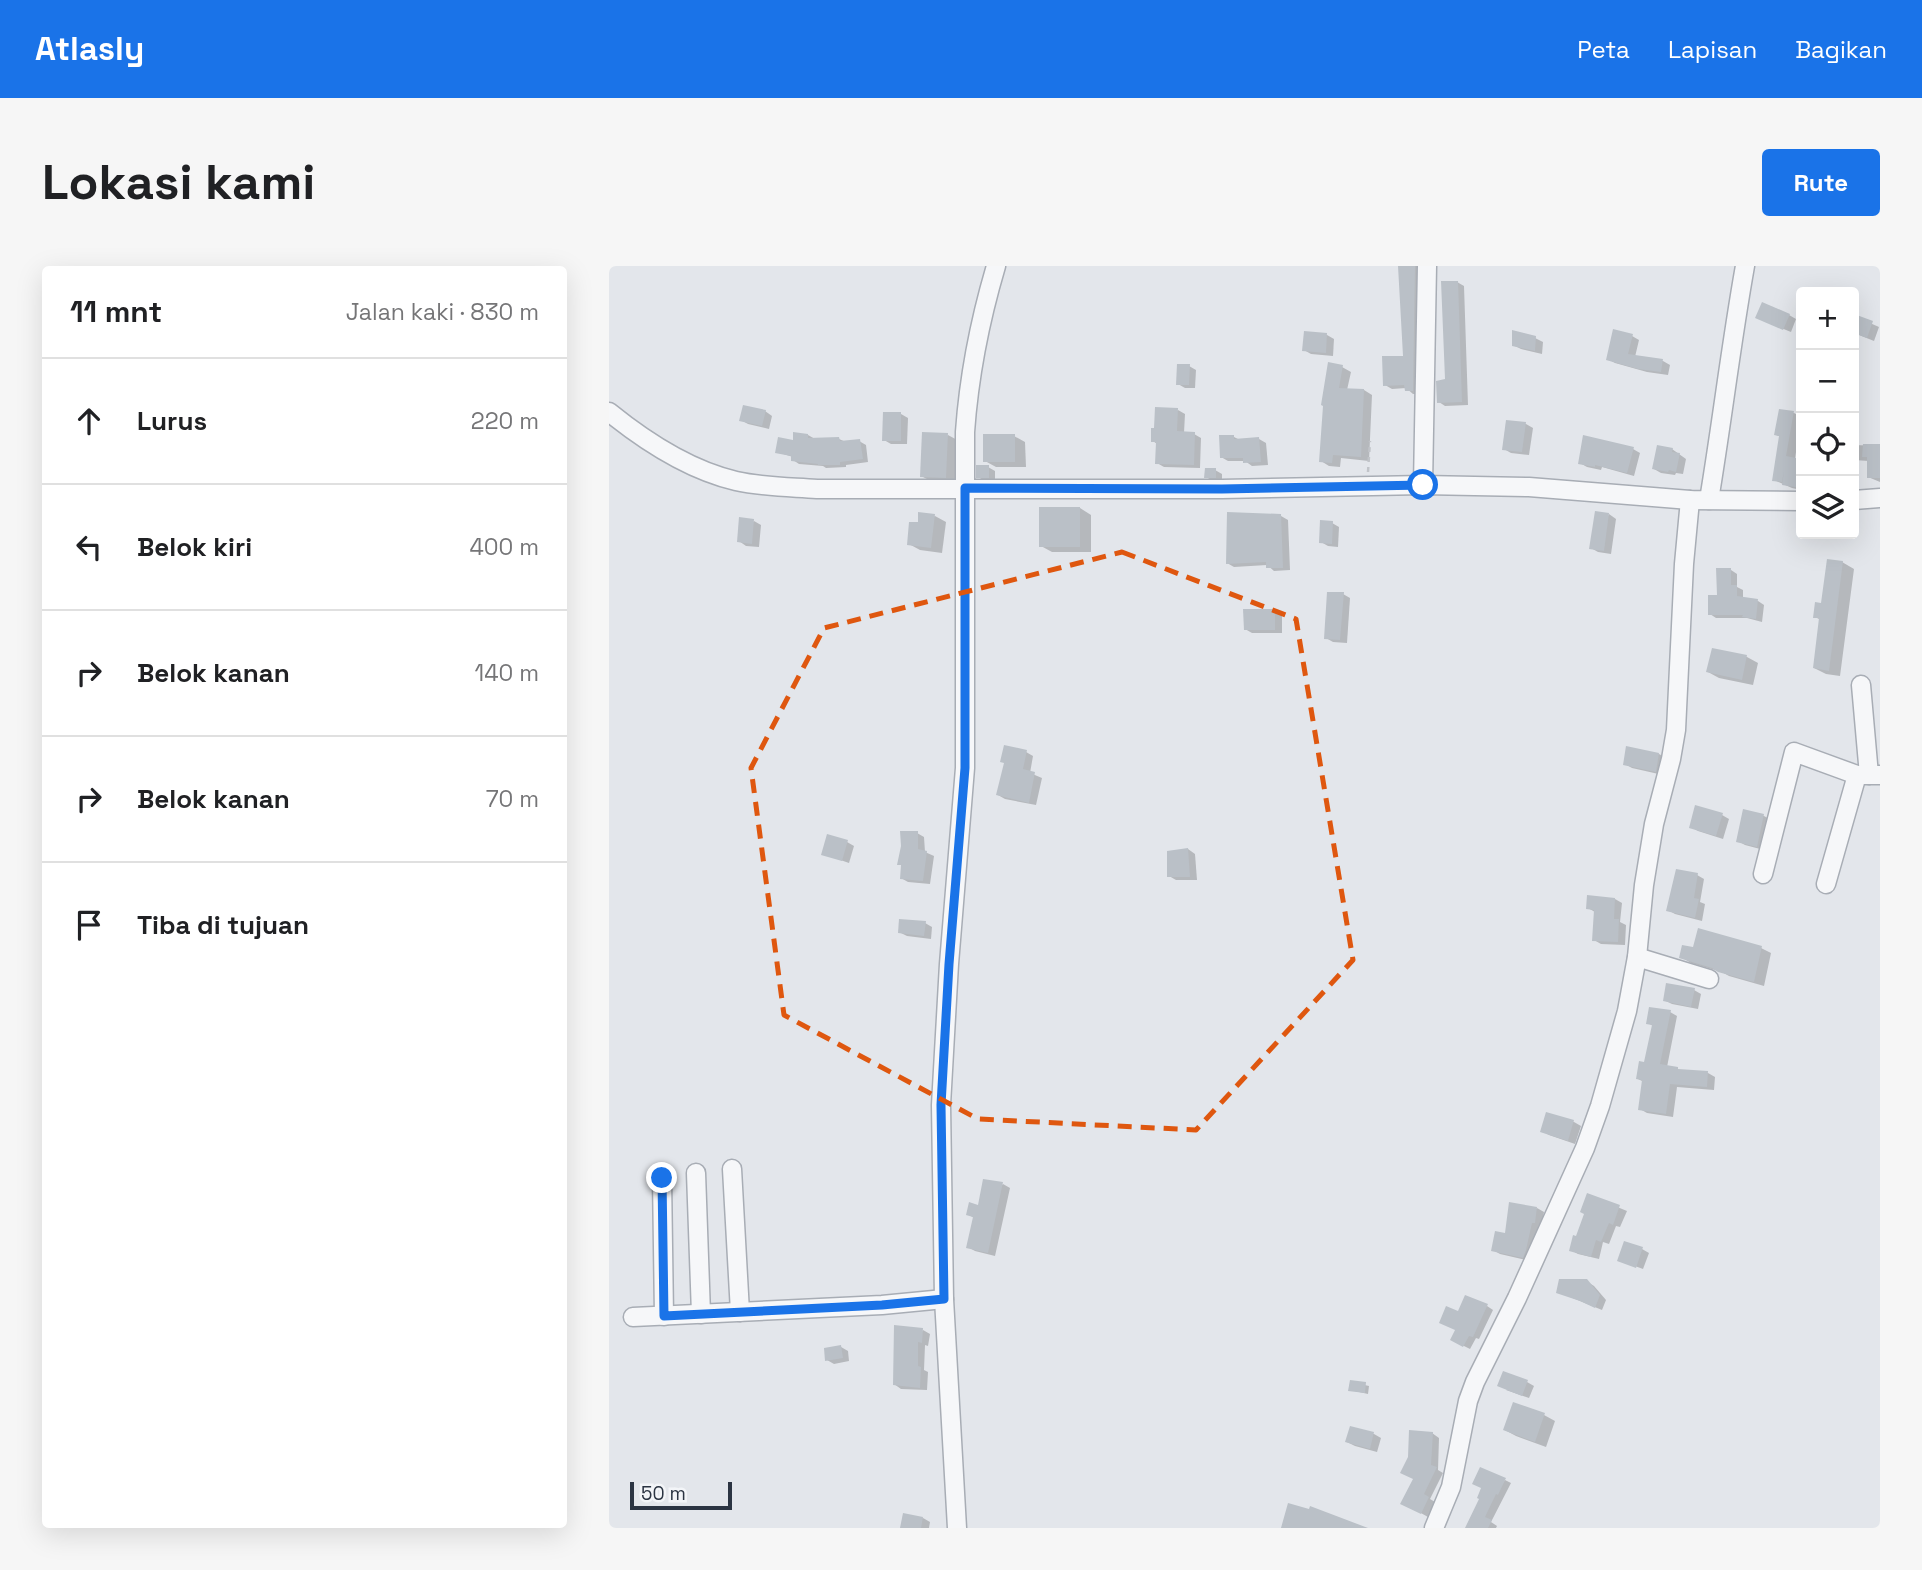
<!DOCTYPE html>
<html lang="id">
<head>
<meta charset="utf-8">
<style>
  body { margin:0; font-family:"Space Grotesk",sans-serif; background:#f6f6f6; color:#202124 }
  .controls { position:absolute; right:21px; top:21px; display:grid; overflow:hidden; border-radius:7px; box-shadow:0 7px 28px #0002 }
  .controls button { width:63px; height:63px; display:grid; place-items:center; padding:0; border:0; border-bottom:2px solid #e0e0e0; background:#fff; color:#202124; font:35px sans-serif }
  .scale { position:absolute; left:21px; bottom:18px; width:102px; box-sizing:border-box; padding-left:7px; border:4px solid #2b3442; border-top:0; font-size:19px; line-height:24px; white-space:nowrap; color:#2b3442; -webkit-text-stroke:5px #f3f5f8; paint-order:stroke }
  .stop { position:absolute; width:21px; height:21px; margin:-16px; border:5px solid #1a73e8; border-radius:50%; background:#fff }
  .stop.end { background:#1a73e8; border-color:#fff; box-shadow:0 2px 7px #0008 }
  .list { margin:0; padding:0; list-style:none }
  h2 { display:flex; justify-content:space-between; align-items:center; height:91px; margin:0; padding:0 28px; font-size:30px }
  h2 small { font-size:23px; font-weight:400; color:#757577 }
  .list li { display:grid; grid-template-columns:46px 1fr auto; gap:21px; align-items:center; box-sizing:border-box; height:126px; padding:0 28px; border-top:2px solid #e0e0e0 }
  .list b { display:block; font-size:26px; white-space:nowrap }
  .list em { font-size:23px; font-style:normal; color:#757577 }
  .icon { flex:none; width:38px; height:38px; fill:none; stroke:currentColor; stroke-width:2; stroke-linecap:round; stroke-linejoin:round }
  .map { position:relative; flex:none; width:1271px; height:1262px; overflow:hidden; border-radius:7px }
  header { display:flex; align-items:center; gap:42px; box-sizing:border-box; height:98px; padding:0 35px; background:#1a73e8; color:#fff }
  header strong { font-size:33px }
  nav { display:flex; gap:38px; margin-inline-start:auto; font-size:24px }
  .intro { display:flex; align-items:center; justify-content:space-between; box-sizing:border-box; height:168px; padding:0 42px }
  h1 { margin:0; font-size:49px }
  .button { padding:18px 32px; border-radius:7px; background:#1a73e8; color:#fff; font-size:24px; font-weight:700 }
  main { display:flex; gap:42px; padding:0 42px }
  aside { flex:1; background:#fff; border-radius:7px; box-shadow:0 7px 28px #0002 }
  .map>svg:first-child { display:block }
</style>
</head>
<body>
<header>
<strong>Atlasly</strong>
<nav><a>Peta</a><a>Lapisan</a><a>Bagikan</a></nav>
</header>
<div class="intro"><h1>Lokasi kami</h1><a class="button">Rute</a></div>
<main>
<aside>
<h2>11 mnt<small>Jalan kaki · 830 m</small></h2>
<ul class="list">
<li><svg class="icon" aria-label="ahead" viewBox="0 0 24 24"><path d="M12 20V5M6 11l6-6 6 6"/></svg><div><b>Lurus</b></div><em>220 m</em></li>
<li><svg class="icon" aria-label="left" viewBox="0 0 24 24"><path d="M17 20v-9H6M10 6l-5 5 5 5"/></svg><div><b>Belok kiri</b></div><em>400 m</em></li>
<li><svg class="icon" aria-label="right" viewBox="0 0 24 24"><path d="M7 20v-9h11M14 6l5 5-5 5"/></svg><div><b>Belok kanan</b></div><em>140 m</em></li>
<li><svg class="icon" aria-label="right" viewBox="0 0 24 24"><path d="M7 20v-9h11M14 6l5 5-5 5"/></svg><div><b>Belok kanan</b></div><em>70 m</em></li>
<li><svg class="icon" aria-label="arrive" viewBox="0 0 24 24"><path d="M6 21V4h12l-3 4 3 4H6"/></svg><div><b>Tiba di tujuan</b></div></li>
</ul>
</aside>
<div class="map">
<svg width="1271" height="1262" viewBox="0 0 1271 1262">
  <rect width="100%" height="100%" fill="#e3e6eb"/>
  <g fill="#0003">
    <polygon points="791,0 812,0 811,128 804,128 797,122 783,123 776,119 796,91"/>
    <polygon points="848,16 855,20 859,139 836,140 830,136 838,115"/>
    <polygon points="1180,49 1187,53 1182,66 1155,55"/>
    <polygon points="1245,50 1270,61 1265,75 1245,67"/>
    <polygon points="696,67 718,69 725,73 724,90 702,88 695,84"/>
    <polygon points="1023,70 1030,74 1026,91 1054,95 1061,99 1059,109 1038,106 1006,97 999,93"/>
    <polygon points="926,72 934,76 933,88 912,83 904,79"/>
    <polygon points="580,100 587,104 586,122 576,122 569,118"/>
    <polygon points="733,101 742,106 738,124 755,124 763,129 760,195 732,192 731,201 720,200 712,195"/>
    <polygon points="569,144 576,148 575,167 585,168 592,172 591,202 555,201 548,197 548,178 544,175"/>
    <polygon points="156,145 163,150 160,163 139,158 132,154"/>
    <polygon points="1172,145 1185,147 1192,151 1186,193 1192,194 1192,224 1183,222 1165,214 1172,171 1167,169"/>
    <polygon points="292,148 299,152 298,178 282,178 275,174"/>
    <polygon points="899,156 917,158 924,162 920,189 902,187 895,183"/>
    <polygon points="199,169 206,173 230,173 237,176 250,175 257,179 259,196 237,199 237,201 217,202 214,200 190,198 184,194 184,191 168,186"/>
    <polygon points="339,169 350,175 348,217 324,216 312,210"/>
    <polygon points="405,170 416,176 417,201 387,201 376,195"/>
    <polygon points="625,171 631,174 650,173 657,177 659,199 643,200 636,195 619,195 612,191"/>
    <polygon points="1245,179 1271,180 1271,216 1259,211 1260,195 1245,194"/>
    <polygon points="1024,183 1031,187 1025,210 993,201 992,204 978,201 971,197"/>
    <polygon points="1063,183 1077,193 1074,208 1067,207 1066,209 1052,207 1045,203"/>
    <polygon points="379,201 386,205 386,215 376,215 369,211"/>
    <polygon points="606,204 613,208 613,215 604,215 597,211"/>
    <polygon points="471,242 482,249 482,286 443,286 432,280"/>
    <polygon points="1000,248 1007,253 1002,288 989,286 982,282"/>
    <polygon points="326,250 337,256 333,287 311,284 300,278 310,258"/>
    <polygon points="672,250 679,254 681,304 665,305 658,299 625,301 618,297"/>
    <polygon points="145,255 152,259 150,281 137,280 130,275"/>
    <polygon points="723,257 730,261 729,281 719,280 712,276"/>
    <polygon points="1233,296 1245,303 1231,410 1217,408 1205,402 1212,354 1206,351 1213,339"/>
    <polygon points="1122,304 1128,308 1128,321 1134,324 1134,333 1149,335 1155,339 1153,356 1138,352 1107,352 1101,348"/>
    <polygon points="734,328 741,332 738,377 724,376 717,372"/>
    <polygon points="665,345 673,349 673,367 643,367 636,363"/>
    <polygon points="1104,384 1138,391 1149,397 1144,419 1110,412 1099,406"/>
    <polygon points="417,486 424,490 421,507 433,512 427,539 396,533 389,529"/>
    <polygon points="1050,488 1057,492 1054,509 1023,502 1016,498"/>
    <polygon points="1135,545 1155,550 1162,554 1155,584 1136,579 1129,575"/>
    <polygon points="1113,549 1120,553 1114,573 1089,565 1082,561"/>
    <polygon points="308,567 315,571 316,586 325,590 321,618 299,616 292,612"/>
    <polygon points="238,576 245,580 240,597 214,588"/>
    <polygon points="579,583 586,588 588,614 567,614 560,610"/>
    <polygon points="1088,609 1095,613 1091,636 1096,638 1093,655 1066,648 1059,644"/>
    <polygon points="1006,633 1013,637 1011,656 1017,659 1016,679 992,678 985,674 986,646 979,642"/>
    <polygon points="316,657 323,661 322,673 298,670 290,666"/>
    <polygon points="1152,682 1162,687 1155,720 1120,710 1113,706 1082,697 1072,691 1085,683"/>
    <polygon points="1085,724 1092,728 1089,743 1063,738 1055,734"/>
    <polygon points="1061,746 1068,750 1058,801 1072,805 1099,807 1106,811 1105,824 1068,821 1064,851 1038,847 1031,843 1035,816 1029,813 1037,798 1044,760 1039,757"/>
    <polygon points="938,848 965,856 972,860 966,878 940,869 933,865"/>
    <polygon points="394,918 401,922 386,990 366,985 359,981 365,952 359,948 371,941"/>
    <polygon points="979,929 1018,945 1011,961 1007,960 1000,978 994,976 990,993 969,988 962,984 977,948"/>
    <polygon points="928,942 935,946 933,960 930,959 921,995 891,988 884,984 897,969"/>
    <polygon points="1033,983 1040,987 1034,1003 1015,996"/>
    <polygon points="977,1015 985,1020 997,1034 993,1044 949,1026"/>
    <polygon points="878,1040 884,1044 870,1073 867,1072 861,1083 843,1074 848,1064 850,1048"/>
    <polygon points="314,1064 321,1068 319,1080 316,1079 315,1104 319,1106 318,1124 292,1123 285,1118"/>
    <polygon points="232,1081 239,1085 240,1095 225,1098 218,1094"/>
    <polygon points="742,1116 760,1120 759,1128 741,1124"/>
    <polygon points="918,1116 925,1120 920,1132 897,1124"/>
    <polygon points="935,1149 946,1155 937,1181 907,1170 896,1164"/>
    <polygon points="742,1162 765,1168 772,1172 768,1186 746,1180 738,1176"/>
    <polygon points="823,1167 830,1172 829,1204 834,1207 821,1233 826,1236 819,1251 794,1237 806,1213"/>
    <polygon points="896,1214 902,1217 882,1256 888,1260 887,1262 861,1262"/>
    <polygon points="314,1252 321,1256 320,1262 293,1262"/>
  </g>
  <g fill="#bac0c7">
    <polygon points="789,0 806,0 804,125 796,125 795,119 774,120 773,90 794,90"/>
    <polygon points="832,15 849,15 853,136 828,137 827,115 836,113"/>
    <polygon points="1153,36 1181,48 1174,64 1146,52"/>
    <polygon points="1245,48 1264,55 1258,72 1245,67"/>
    <polygon points="1004,63 1024,68 1019,88 1054,93 1052,106 1029,103 997,94"/>
    <polygon points="903,64 927,70 926,85 903,80"/>
    <polygon points="695,65 718,67 717,87 693,85"/>
    <polygon points="719,96 734,99 730,122 755,123 752,191 724,189 723,197 710,196 714,140 712,139"/>
    <polygon points="568,98 581,98 580,119 567,119"/>
    <polygon points="134,139 157,144 153,160 130,155"/>
    <polygon points="546,141 569,142 568,165 586,166 585,199 546,198 547,176 542,176 542,162 545,162"/>
    <polygon points="1170,143 1185,145 1177,190 1192,193 1192,222 1173,219 1175,205 1173,216 1163,215 1170,170 1165,169"/>
    <polygon points="274,146 292,146 292,175 273,175"/>
    <polygon points="897,154 917,156 913,186 893,184"/>
    <polygon points="184,166 199,168 199,172 230,171 231,175 251,173 254,193 231,196 231,199 209,199 209,198 182,195 182,190 166,187 169,171 184,174"/>
    <polygon points="313,166 339,167 337,212 311,211"/>
    <rect x="374" y="168" width="32" height="28"/>
    <polygon points="610,169 625,169 625,173 650,171 652,196 634,197 634,192 611,192"/>
    <polygon points="974,169 1025,181 1018,207 986,199 986,201 969,198"/>
    <polygon points="1254,178 1271,178 1271,212 1258,212 1258,191 1253,191"/>
    <polygon points="1048,179 1064,182 1063,186 1071,187 1067,206 1060,204 1059,206 1043,203"/>
    <rect x="367" y="199" width="13" height="13"/>
    <polygon points="596,202 607,202 607,212 595,212"/>
    <rect x="430" y="241" width="41" height="40"/>
    <polygon points="986,245 1000,247 995,285 980,283"/>
    <polygon points="309,246 326,248 322,282 298,279 300,256 309,256"/>
    <polygon points="618,246 672,248 674,302 657,302 657,296 617,298"/>
    <polygon points="130,251 145,253 143,278 128,276"/>
    <polygon points="711,254 724,255 723,278 710,277"/>
    <polygon points="1218,293 1234,295 1220,405 1204,402 1210,352 1204,352 1206,336 1212,337"/>
    <polygon points="1107,302 1122,302 1122,319 1128,319 1128,330 1149,333 1147,353 1133,351 1134,349 1099,349 1099,329 1108,329"/>
    <polygon points="718,326 735,326 731,374 715,373"/>
    <polygon points="634,343 666,343 666,364 635,364"/>
    <polygon points="1103,382 1138,389 1133,414 1097,406"/>
    <polygon points="395,479 418,484 414,503 426,506 420,537 387,529 395,497 391,496"/>
    <polygon points="1017,480 1050,487 1047,506 1014,499"/>
    <polygon points="1086,539 1114,547 1107,570 1080,562"/>
    <polygon points="1134,543 1155,548 1148,581 1127,576"/>
    <polygon points="291,565 309,565 309,583 318,585 314,615 291,613 292,599 288,599 292,580"/>
    <polygon points="218,568 239,574 233,595 212,589"/>
    <polygon points="579,582 581,611 558,611 558,585"/>
    <polygon points="1067,603 1089,607 1085,632 1090,633 1086,652 1057,645"/>
    <polygon points="978,629 1006,632 1005,653 1010,653 1009,676 983,675 985,644 977,643"/>
    <polygon points="290,653 317,655 315,670 289,667"/>
    <polygon points="1089,662 1153,680 1145,716 1109,706 1103,702 1070,692 1073,679 1084,681"/>
    <polygon points="1057,717 1086,722 1082,741 1054,735"/>
    <polygon points="1040,741 1062,744 1051,798 1069,801 1069,803 1099,805 1098,821 1061,818 1057,848 1029,844 1033,814 1027,813 1030,795 1035,796 1043,759 1037,758"/>
    <polygon points="937,846 965,854 959,875 931,866"/>
    <polygon points="374,913 394,916 379,987 357,982 364,951 357,949 360,936 369,939"/>
    <polygon points="978,927 1011,939 1004,959 1000,957 992,976 987,974 982,991 960,985 964,969 967,970 975,948 971,946"/>
    <polygon points="900,936 928,941 926,957 923,957 917,984 914,992 882,985 886,965 896,967"/>
    <polygon points="1015,975 1034,981 1027,1002 1008,995"/>
    <polygon points="950,1013 978,1013 991,1029 986,1042 971,1035 947,1027"/>
    <polygon points="856,1029 879,1038 864,1071 860,1070 854,1081 841,1074 846,1064 830,1057 837,1040 849,1045"/>
    <polygon points="285,1059 314,1062 313,1077 309,1076 309,1100 312,1101 311,1122 284,1119"/>
    <polygon points="232,1079 234,1092 216,1095 215,1082"/>
    <polygon points="894,1105 919,1114 913,1130 888,1120"/>
    <polygon points="741,1114 757,1116 756,1127 739,1125"/>
    <polygon points="904,1136 936,1147 926,1176 894,1164"/>
    <polygon points="741,1160 765,1166 761,1183 736,1176"/>
    <polygon points="800,1164 824,1166 822,1199 828,1201 815,1228 820,1231 812,1248 791,1238 804,1213 791,1207 799,1191"/>
    <polygon points="871,1201 897,1212 889,1229 887,1228 876,1251 883,1254 879,1262 856,1262 870,1233 868,1232 872,1222 863,1218"/>
    <polygon points="679,1237 700,1243 701,1240 759,1262 672,1262"/>
    <polygon points="294,1247 314,1251 312,1262 291,1262"/>
  </g>
  <g fill="none" stroke-linecap="round" stroke-linejoin="round">
    <g stroke="#a8adb5" stroke-width="21">
      <g id="minor">
        <path d="M0,146c37,30 80,58 127,69 26,6 54,6 81,8h405l201,-4 106,2 161,13 111,1"/>
        <polyline points="814,219 818,0"/>
        <path d="M1100,234c13,-78 22,-156 36,-234"/>
        <polyline points="1245,234 1271,232"/>
        <polyline points="1252,419 1260,509"/>
        <polyline points="1154,608 1185,486 1248,509"/>
        <polyline points="1217,618 1248,509 1271,509"/>
        <polyline points="1028,691 1100,713"/>
        <polyline points="123,903 131,1046"/>
        <polyline points="87,907 92,1048"/>
        <polyline points="53,912 55,1050"/>
        <polyline points="24,1051 273,1039 335,1033"/>
        <path d="M348,1262l-13,-229 -3,-194 8,-141 16,-196v-336c4,-56 15,-112 31,-166"/>
        <polyline points="825,1262 842,1221 859,1135 866,1116 908,1032 976,882 991,840 1018,745 1028,691 1035,619 1045,558 1062,493 1067,464 1075,298 1081,234"/>
      </g>
    </g>
    <polyline stroke="#c1c4c9" stroke-width="2.5" stroke-dasharray="5 5" stroke-linecap="butt" points="759,206 761,175"/>
    <use href="#minor" stroke="#f6f7f9" stroke-width="18"/>
  </g>
  <g fill="none" stroke-linecap="round" stroke-linejoin="round">
    <polyline stroke="#1a73e8" stroke-width="9" points="53,912 55,1050 273,1039 335,1033 332,839 340,698 356,502 356,222 613,223 814,219"/>
  </g>
  <path fill="none" stroke="#df570f" stroke-width="5" stroke-dasharray="14 9" stroke-linejoin="round" d="M513,286l174,67 57,341 -157,170 -218,-11 -194,-104 -33,-247 73,-140z"/>
</svg>
<div class="controls">
<button>+</button>
<button>−</button>
<button><svg class="icon" aria-label="locate" viewBox="0 0 24 24"><circle cx="12" cy="12" r="6"/><path d="M12 2v4M12 18v4M2 12h4M18 12h4"/></svg></button>
<button><svg class="icon" aria-label="layers" viewBox="0 0 24 24"><path d="M12 4l9 5-9 5-9-5zM3 14l9 5 9-5"/></svg></button>
</div>
<div class="scale">50 m</div>
<div class="stop" style="left:814px;top:219px"></div>
<div class="stop end" style="left:53px;top:912px"></div>
</div>
</main>
</body>
</html>
